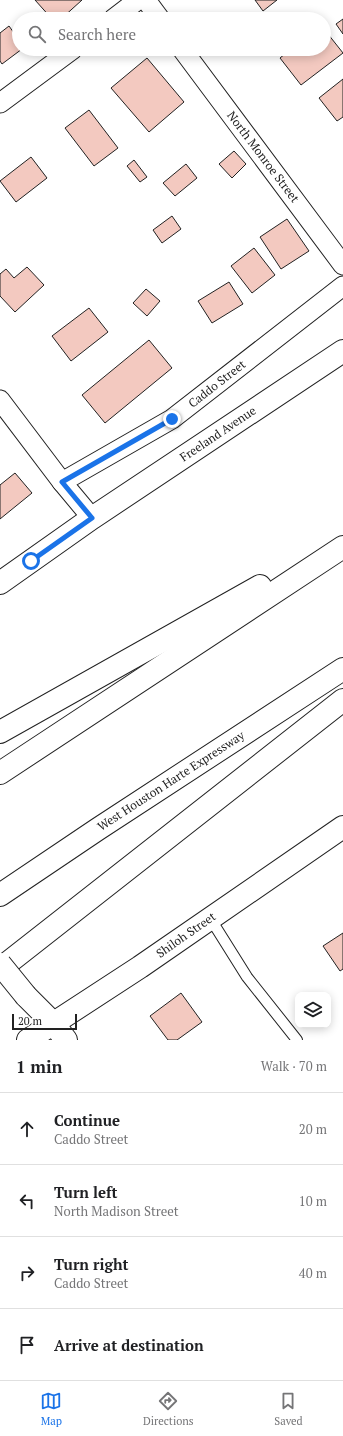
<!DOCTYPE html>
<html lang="en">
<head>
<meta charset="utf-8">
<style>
  body { margin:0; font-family:"PT Serif",serif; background:#f2f2f2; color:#202124 }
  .controls { position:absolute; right:12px; bottom:12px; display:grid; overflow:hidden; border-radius:8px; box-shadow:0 2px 10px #0003 }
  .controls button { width:36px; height:36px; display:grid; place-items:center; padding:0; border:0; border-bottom:1px solid #e0e0e0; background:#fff; color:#202124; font:20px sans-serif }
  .scale { position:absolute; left:12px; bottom:10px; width:65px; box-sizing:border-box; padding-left:4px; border:2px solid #222; border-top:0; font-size:11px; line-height:14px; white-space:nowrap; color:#222; -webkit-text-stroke:3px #fff; paint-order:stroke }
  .stop { position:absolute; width:12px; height:12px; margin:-9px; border:3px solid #1a73e8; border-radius:50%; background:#fff }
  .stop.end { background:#1a73e8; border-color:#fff; box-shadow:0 1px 4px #0008 }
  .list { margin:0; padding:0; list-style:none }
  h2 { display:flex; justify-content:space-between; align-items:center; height:52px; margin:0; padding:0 16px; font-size:17px }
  h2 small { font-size:13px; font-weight:400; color:#757577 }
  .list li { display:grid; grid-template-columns:26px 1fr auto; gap:12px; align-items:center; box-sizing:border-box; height:72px; padding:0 16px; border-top:1px solid #e0e0e0 }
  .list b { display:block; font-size:15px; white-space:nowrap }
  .list p { margin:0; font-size:13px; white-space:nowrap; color:#757577 }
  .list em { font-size:13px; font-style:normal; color:#757577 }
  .icon { flex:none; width:22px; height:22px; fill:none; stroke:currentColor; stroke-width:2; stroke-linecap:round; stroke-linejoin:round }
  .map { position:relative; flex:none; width:343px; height:1040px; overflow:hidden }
  .search { position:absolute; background:#fff; box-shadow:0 2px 10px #0003; left:12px; right:12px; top:12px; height:44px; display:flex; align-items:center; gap:10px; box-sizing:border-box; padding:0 14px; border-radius:22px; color:#757577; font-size:15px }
  .sheet { height:340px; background:#fff }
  nav { display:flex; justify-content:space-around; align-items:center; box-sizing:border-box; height:56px; border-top:1px solid #e0e0e0; background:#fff; font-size:11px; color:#757577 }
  nav a { display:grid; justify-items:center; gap:2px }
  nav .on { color:#1a73e8 }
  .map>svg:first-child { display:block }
</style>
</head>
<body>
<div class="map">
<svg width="343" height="1040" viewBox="0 0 343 1040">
  <rect width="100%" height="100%" fill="#fff"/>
  <g fill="#f3c9c0" stroke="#222">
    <polygon points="35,0 82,0 61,19 52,19"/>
    <polygon points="255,0 277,0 263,11"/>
    <polygon points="343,19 343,34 336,24"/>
    <polygon points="9,26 19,40 19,49 22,49 2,64 0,61 0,33"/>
    <polygon points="324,29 343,53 301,85 280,58 291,49 324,49"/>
    <polygon points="147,58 184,102 149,132 111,88"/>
    <polygon points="343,79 343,117 337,121 319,98"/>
    <polygon points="89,110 118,148 94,166 65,128"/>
    <polygon points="234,151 246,164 232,178 219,164"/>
    <polygon points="31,157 47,178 16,202 0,181"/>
    <polygon points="134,160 147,177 140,182 127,166"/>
    <polygon points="186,164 197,178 175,196 163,183"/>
    <polygon points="172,216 181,229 162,243 153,230"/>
    <polygon points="287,219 309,251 281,269 260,237"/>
    <polygon points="254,248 275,275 252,293 231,266"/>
    <polygon points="27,267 44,285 15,312 0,296 0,274 6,269 14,278"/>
    <polygon points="229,282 243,304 212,323 198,301"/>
    <polygon points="146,289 160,301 147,316 133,303"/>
    <polygon points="89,308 108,332 71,361 52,336"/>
    <polygon points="149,340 172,368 105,423 82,395"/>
    <polygon points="15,473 32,493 0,519 0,485"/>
    <polygon points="343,933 343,969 340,971 323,946"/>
    <polygon points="181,993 202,1022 177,1040 168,1040 150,1016"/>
  </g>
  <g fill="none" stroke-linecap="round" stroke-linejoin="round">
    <g stroke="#222" stroke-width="12">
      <polyline id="service" points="210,918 247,977 297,1040"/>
    </g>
    <g stroke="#222" stroke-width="21">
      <g id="minor">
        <polyline points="146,0 160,19"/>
        <polyline points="113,19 138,0"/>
        <polyline points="182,49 343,265"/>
        <polyline points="0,103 73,49"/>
        <polyline points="0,400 62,482 92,518"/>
        <polyline points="62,482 172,419 343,286"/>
      </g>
    </g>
    <g stroke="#222" stroke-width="24">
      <polyline id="tertiary" points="26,996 53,1023 66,1040"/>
    </g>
    <g stroke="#222" stroke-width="24">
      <g id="secondary">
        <polyline points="0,583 92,518 343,351"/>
        <polyline points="28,1040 140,967 343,827"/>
      </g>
    </g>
    <g stroke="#222" stroke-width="24">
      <g id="motorway">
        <polyline points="0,732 260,586"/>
        <polyline points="0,773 343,547"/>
        <polyline points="0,895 98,829 343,669"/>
        <polyline points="0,969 343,700"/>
      </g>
    </g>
    <use href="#service" stroke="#fff" stroke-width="10"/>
    <use href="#minor" stroke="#fff" stroke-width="19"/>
    <use href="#tertiary" stroke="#fff" stroke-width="22"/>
    <use href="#secondary" stroke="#fff" stroke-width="22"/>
    <use href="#motorway" stroke="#fff" stroke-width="22"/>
    <g stroke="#222" stroke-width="24" stroke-linecap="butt">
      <polyline id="tertiary-bridge" points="0,964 26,996"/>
    </g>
    <use href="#tertiary-bridge" stroke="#fff" stroke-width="22"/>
  </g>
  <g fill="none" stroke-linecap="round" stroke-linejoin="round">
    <polyline stroke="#1a73e8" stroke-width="5" points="31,561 92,518 62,482 172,419"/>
  </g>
  <g text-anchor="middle" stroke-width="3" stroke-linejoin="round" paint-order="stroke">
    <g font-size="12" fill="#222" stroke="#fff">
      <text transform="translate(263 157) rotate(53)" y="4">North Monroe Street</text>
      <text transform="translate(217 384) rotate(-38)" y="4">Caddo Street</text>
      <text transform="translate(218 434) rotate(-34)" y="4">Freeland Avenue</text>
      <text transform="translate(171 781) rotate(-33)" y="4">West Houston Harte Expressway</text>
      <text transform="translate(186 935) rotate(-35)" y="4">Shiloh Street</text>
    </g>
  </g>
</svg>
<div class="controls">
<button><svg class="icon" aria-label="layers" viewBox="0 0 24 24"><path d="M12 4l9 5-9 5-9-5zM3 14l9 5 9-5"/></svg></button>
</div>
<div class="scale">20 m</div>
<div class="stop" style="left:31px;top:561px"></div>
<div class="stop end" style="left:172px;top:419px"></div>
<div class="search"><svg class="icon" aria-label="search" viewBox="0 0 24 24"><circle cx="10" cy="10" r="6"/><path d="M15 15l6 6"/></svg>Search here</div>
</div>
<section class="sheet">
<h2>1 min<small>Walk · 70 m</small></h2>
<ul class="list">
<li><svg class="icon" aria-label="ahead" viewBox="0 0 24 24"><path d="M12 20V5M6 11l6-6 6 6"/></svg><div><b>Continue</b><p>Caddo Street</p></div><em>20 m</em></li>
<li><svg class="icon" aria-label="left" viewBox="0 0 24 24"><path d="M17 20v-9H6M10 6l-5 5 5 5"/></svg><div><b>Turn left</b><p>North Madison Street</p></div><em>10 m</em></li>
<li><svg class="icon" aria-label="right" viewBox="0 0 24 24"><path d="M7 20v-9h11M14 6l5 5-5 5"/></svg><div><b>Turn right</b><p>Caddo Street</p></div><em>40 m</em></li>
<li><svg class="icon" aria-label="arrive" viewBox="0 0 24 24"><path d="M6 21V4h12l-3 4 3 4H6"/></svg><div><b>Arrive at destination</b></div></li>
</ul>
</section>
<nav>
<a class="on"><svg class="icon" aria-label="map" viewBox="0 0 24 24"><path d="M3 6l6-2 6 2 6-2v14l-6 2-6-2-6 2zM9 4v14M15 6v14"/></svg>Map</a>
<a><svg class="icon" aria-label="directions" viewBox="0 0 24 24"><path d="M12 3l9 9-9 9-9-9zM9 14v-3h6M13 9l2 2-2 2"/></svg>Directions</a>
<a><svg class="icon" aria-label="saved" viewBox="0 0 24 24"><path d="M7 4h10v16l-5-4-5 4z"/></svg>Saved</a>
</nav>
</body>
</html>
